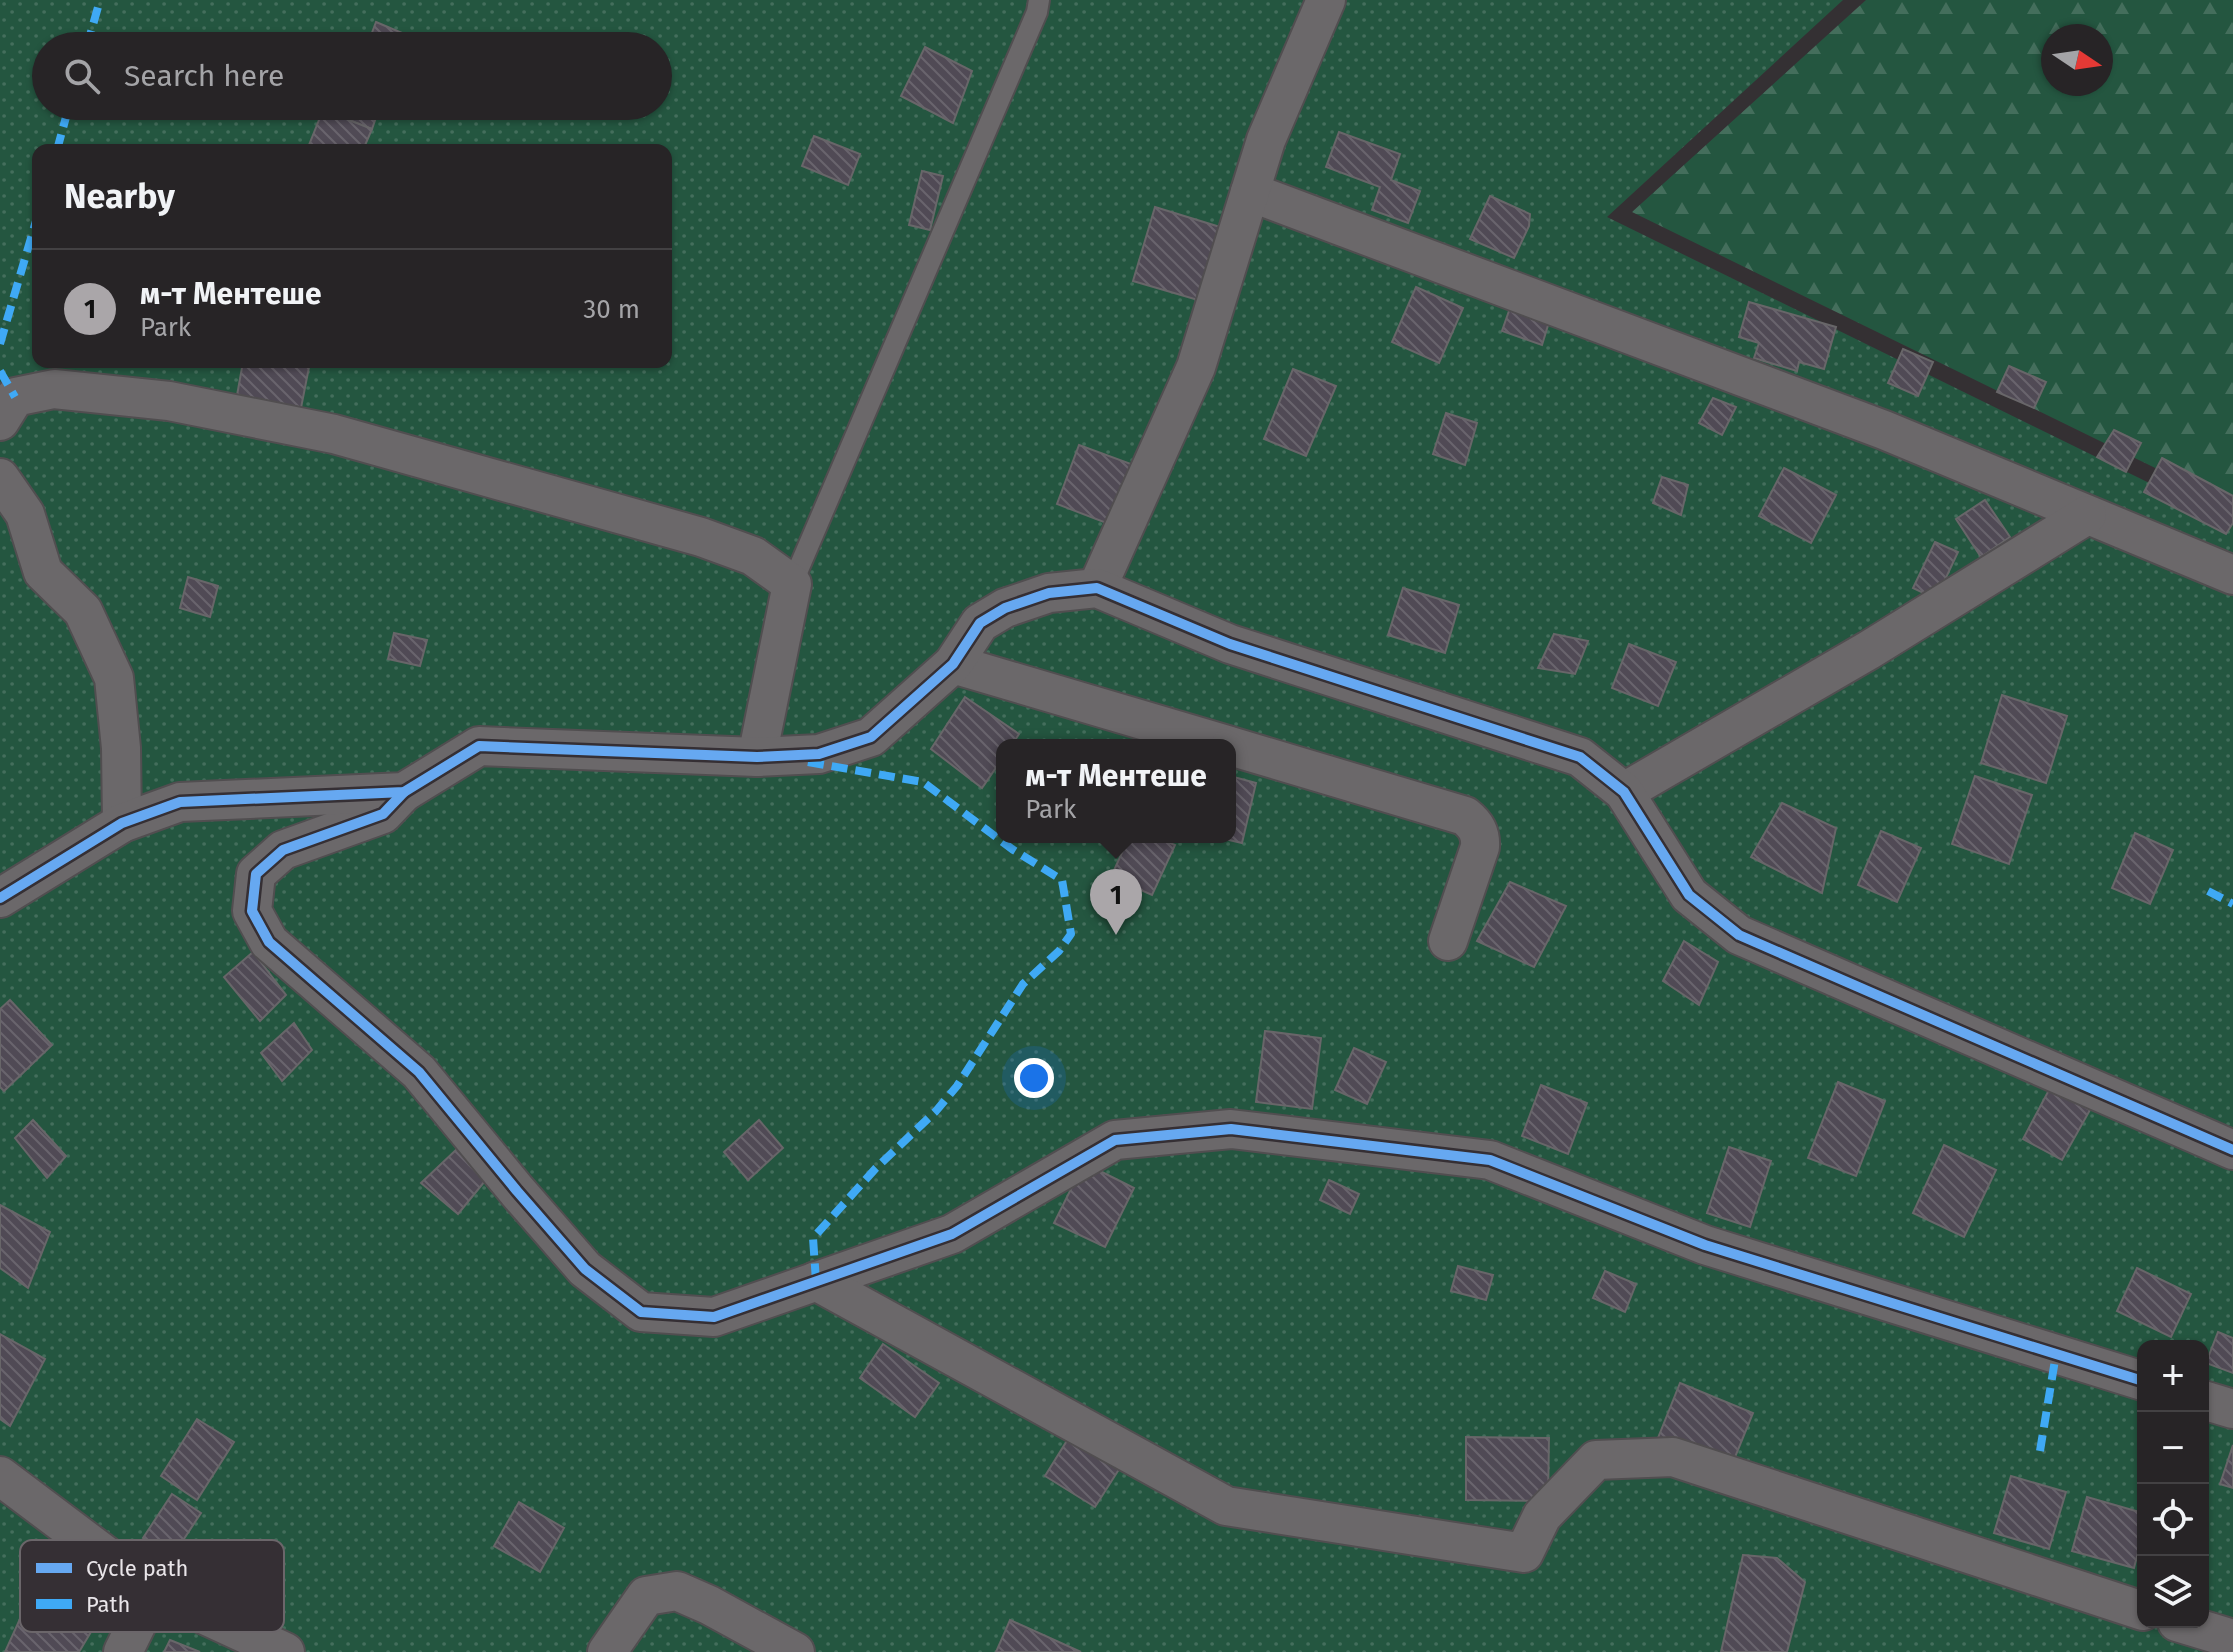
<!DOCTYPE html>
<html lang="en">
<head>
<meta charset="utf-8">
<style>
  body { margin:0; font-family:"Fira Sans",sans-serif; background:#2f2c2e; color:#f1f3f6 }
  .controls { position:absolute; right:24px; bottom:24px; display:grid; overflow:hidden; border-radius:16px; box-shadow:0 2px 6px #0004 }
  .controls button { width:72px; height:72px; display:grid; place-items:center; padding:0; border:0; border-bottom:2px solid #434143; background:#272426; color:#f1f3f6; font:40px sans-serif }
  .compass { position:absolute; left:2041px; top:24px; width:72px; height:72px; border-radius:50%; background:#272426; box-shadow:0 2px 6px #0004; rotate:103deg }
  .you { position:absolute; left:1034px; top:1078px; width:28px; height:28px; margin:-20px; border:6px solid #fff; border-radius:50%; background:#1a73e8; box-shadow:0 0 0 12px #1a73e833 }
  .badge { display:grid; place-items:center; width:52px; height:52px; border-radius:50%; background:#aaa6a9; color:#111; font-size:26px; font-weight:700 }
  .pin { position:absolute; translate:-50% -66px; filter:drop-shadow(0 2px 4px #0008) }
  .pin::after { content:''; position:absolute; top:42px; width:28px; height:24px; background:inherit; clip-path:polygon(0 0,100% 0,50% 100%) }
  .popup { position:absolute; left:996px; top:739px; width:240px; height:104px; box-sizing:border-box; display:grid; place-content:center; border-radius:16px; background:#272426; filter:drop-shadow(0 2px 6px #0005); font-size:26px; white-space:nowrap; color:#a4a4a7 }
  .popup b { font-size:30px; color:#f1f3f6 }
  .popup::after { content:''; position:absolute; left:50%; top:100%; margin-left:-16px; border:16px solid transparent; border-top-color:#272426 }
  .list { margin:0; padding:0; list-style:none }
  h2 { display:flex; justify-content:space-between; align-items:center; height:104px; margin:0; padding:0 32px; font-size:34px }
  h2 small { font-size:26px; font-weight:400; color:#a4a4a7 }
  .list li { display:grid; grid-template-columns:52px 1fr auto; gap:24px; align-items:center; box-sizing:border-box; height:120px; padding:0 32px; border-top:2px solid #434143 }
  .list b { display:block; font-size:30px; white-space:nowrap }
  .list p { margin:0; font-size:26px; white-space:nowrap; color:#a4a4a7 }
  .list em { font-size:26px; font-style:normal; color:#a4a4a7 }
  .icon { flex:none; width:44px; height:44px; fill:none; stroke:currentColor; stroke-width:2; stroke-linecap:round; stroke-linejoin:round }
  .map { position:relative; flex:none; width:2233px; height:1652px; overflow:hidden }
  .search { position:absolute; background:#272426; box-shadow:0 2px 6px #0004; left:32px; top:32px; width:640px; height:88px; display:flex; align-items:center; gap:20px; box-sizing:border-box; padding:0 28px; border-radius:44px; color:#a4a4a7; font-size:30px }
  .panel { position:absolute; background:#272426; box-shadow:0 2px 6px #0004; left:32px; top:144px; width:640px; height:224px; border-radius:16px }
  .map>svg:first-child { display:block }
</style>
</head>
<body>
<div class="map">
<svg width="2233" height="1652" viewBox="0 0 2233 1652">
  <defs>
    <pattern id="forest-firs" width="22" height="20" patternUnits="userSpaceOnUse" patternTransform="scale(2)"><rect width="22" height="20" fill="#245640"/><path d="M5 1l3.5 6h-7zM16 11l3.5 6h-7z" fill="#446e5c"/></pattern>
    <pattern id="garden-dots" width="8" height="8" patternUnits="userSpaceOnUse" patternTransform="scale(2)"><rect width="8" height="8" fill="#245640"/><path d="M2 2h.1M6 6h.1" fill="none" stroke="#446e5c" stroke-width="1.8" stroke-linecap="round"/></pattern>
    <pattern id="building-back-hatch" width="6" height="6" patternUnits="userSpaceOnUse" patternTransform="scale(2)"><rect width="6" height="6" fill="#504a55"/><path d="M-1 5l2 2M0 0l6 6M5-1l2 2" fill="none" stroke="#69646d"/></pattern>
  </defs>
  <rect width="100%" height="100%" fill="#343033"/>
  <path fill="url(#forest-firs)" fill-rule="evenodd" d="M1866,0h367v506l-601,-294zM2053,36h48v48h-48z"/>
  <path fill="url(#garden-dots)" fill-rule="evenodd" d="M0,0h1843l-236,217 626,307v1128h-2233zM46,46h612v60h-612zM38,150h628v212h-628zM1002,745h228v92h-228zM2143,1346h60v276h-60z"/>
  <g fill="url(#building-back-hatch)" stroke="#686669" stroke-width="2">
    <polygon points="376,22 407,35 403,46 367,46"/>
    <polygon points="925,47 972,71 953,123 901,96"/>
    <polygon points="354,106 380,106 372,129 349,120"/>
    <polygon points="323,110 372,129 363,150 307,150"/>
    <polygon points="1339,132 1400,154 1391,180 1420,191 1408,223 1372,210 1380,187 1326,167"/>
    <polygon points="814,136 860,154 848,185 802,166"/>
    <polygon points="922,171 943,176 930,230 909,225"/>
    <polygon points="1490,196 1530,214 1529,226 1514,258 1470,239"/>
    <polygon points="1155,207 1220,227 1198,300 1133,281"/>
    <polygon points="1416,287 1463,308 1439,363 1392,342"/>
    <polygon points="1749,302 1836,327 1824,369 1799,362 1797,371 1754,358 1759,343 1739,337"/>
    <polygon points="1510,308 1549,322 1542,345 1502,331"/>
    <polygon points="1903,349 1933,362 1918,396 1888,383"/>
    <polygon points="243,362 310,362 300,413 236,401"/>
    <polygon points="2009,366 2046,382 2034,408 1997,392"/>
    <polygon points="1293,369 1336,386 1306,456 1264,439"/>
    <polygon points="1713,398 1736,407 1722,435 1699,423"/>
    <polygon points="1446,413 1477,423 1465,465 1433,454"/>
    <polygon points="2114,430 2141,443 2126,472 2097,457"/>
    <polygon points="1079,445 1131,464 1109,524 1057,504"/>
    <polygon points="2162,458 2233,496 2233,523 2226,534 2144,492"/>
    <polygon points="1784,468 1836,495 1811,543 1759,516"/>
    <polygon points="1662,477 1688,485 1681,515 1653,503"/>
    <polygon points="1985,500 2010,537 1981,557 1956,519"/>
    <polygon points="1935,542 1958,552 1936,599 1913,588"/>
    <polygon points="188,577 218,586 210,617 180,608"/>
    <polygon points="1403,588 1459,605 1445,653 1388,635"/>
    <polygon points="394,633 427,640 420,666 388,659"/>
    <polygon points="1554,634 1588,641 1575,674 1538,668"/>
    <polygon points="1629,644 1676,662 1658,706 1612,688"/>
    <polygon points="2002,695 2067,716 2046,783 1981,763"/>
    <polygon points="965,697 1019,734 1012,745 1002,745 1002,759 982,788 931,749"/>
    <polygon points="1230,776 1256,783 1242,843 1216,837 1230,837"/>
    <polygon points="1975,776 2032,795 2009,864 1952,844"/>
    <polygon points="1782,803 1836,828 1822,893 1751,857"/>
    <polygon points="1881,831 1921,848 1897,902 1858,885"/>
    <polygon points="2135,833 2173,850 2150,904 2112,888"/>
    <polygon points="1129,837 1156,837 1175,845 1152,895 1111,877"/>
    <polygon points="1510,882 1566,906 1534,967 1477,941"/>
    <polygon points="1684,941 1718,962 1699,1005 1663,981"/>
    <polygon points="253,952 286,995 260,1021 224,977"/>
    <polygon points="10,1000 52,1045 4,1091 0,1087 0,1009"/>
    <polygon points="294,1023 312,1050 282,1081 261,1053"/>
    <polygon points="1265,1031 1321,1038 1312,1109 1256,1102"/>
    <polygon points="1354,1048 1386,1062 1367,1104 1335,1090"/>
    <polygon points="1838,1082 1885,1101 1856,1176 1808,1158"/>
    <polygon points="1541,1085 1587,1103 1568,1154 1522,1136"/>
    <polygon points="2050,1088 2090,1110 2062,1160 2023,1139"/>
    <polygon points="33,1120 66,1156 47,1178 15,1138"/>
    <polygon points="759,1120 783,1148 748,1180 724,1152"/>
    <polygon points="1944,1145 1996,1170 1964,1237 1913,1213"/>
    <polygon points="1729,1147 1771,1161 1750,1227 1707,1213"/>
    <polygon points="457,1149 485,1181 458,1214 421,1183"/>
    <polygon points="1094,1168 1134,1188 1105,1247 1054,1223 1077,1177"/>
    <polygon points="1329,1180 1359,1194 1350,1214 1320,1200"/>
    <polygon points="0,1205 50,1232 28,1288 0,1268"/>
    <polygon points="1458,1266 1493,1275 1486,1300 1451,1291"/>
    <polygon points="2137,1268 2191,1294 2171,1337 2117,1311"/>
    <polygon points="1605,1271 1636,1284 1625,1312 1593,1298"/>
    <polygon points="2218,1332 2233,1338 2233,1373 2206,1363"/>
    <polygon points="0,1334 45,1359 10,1426 0,1419"/>
    <polygon points="883,1344 939,1383 915,1417 860,1378"/>
    <polygon points="1680,1383 1753,1413 1731,1467 1658,1438"/>
    <polygon points="197,1419 234,1442 197,1500 161,1476"/>
    <polygon points="1073,1431 1123,1463 1095,1507 1045,1476"/>
    <polygon points="1466,1437 1549,1438 1548,1501 1466,1500"/>
    <polygon points="2233,1445 2233,1488 2220,1484"/>
    <polygon points="2011,1476 2066,1492 2049,1549 1994,1533"/>
    <polygon points="172,1494 201,1513 172,1557 143,1538"/>
    <polygon points="2087,1497 2143,1513 2143,1533 2134,1568 2072,1551"/>
    <polygon points="519,1502 564,1528 540,1572 494,1546"/>
    <polygon points="1743,1555 1777,1558 1805,1582 1787,1652 1721,1652"/>
    <polygon points="43,1568 113,1595 79,1652 5,1652"/>
    <polygon points="1010,1620 1081,1652 996,1652"/>
    <polygon points="170,1640 200,1652 164,1652"/>
  </g>
  <g fill="none" stroke-linecap="round" stroke-linejoin="round">
    <g stroke="#514e50" stroke-width="24">
      <polyline id="lane" points="792,584 1037,12 1039,0"/>
    </g>
    <g stroke="#514e50" stroke-width="42">
      <g id="street">
        <polyline points="1250,192 1884,430 2233,575"/>
        <polyline points="0,421 15,397 54,389 169,401 334,434 701,537 753,556 792,584 757,757"/>
        <polyline points="0,478 25,514 43,572 83,611 114,678 121,748 122,823"/>
        <polyline points="1097,588 1196,367 1266,140 1326,0"/>
        <polyline points="953,664 1227,745"/>
        <path d="M1230,746l235,70c11,9 16,17 15,31l-32,94"/>
        <polyline points="404,792 383,814 283,850 256,874 252,911 269,942 419,1072 517,1191 585,1269 641,1312 714,1317 952,1234 1115,1140 1231,1129 1490,1160 1705,1245 2143,1381"/>
        <polyline points="1624,792 1869,650 2087,515"/>
        <polyline points="0,898 122,823 180,802 404,792 479,746 757,757 819,754 871,737 953,664 980,623 1005,608 1049,593 1097,588 1230,644 1580,757 1624,792 1689,895 1739,935 2233,1150"/>
        <polyline points="816,1281 1226,1506 1524,1553 1542,1516 1596,1460 1673,1457 2143,1611"/>
        <polyline points="2203,1400 2233,1409"/>
        <polyline points="0,1476 153,1591 285,1652"/>
        <polyline points="2177,1622 2233,1639"/>
        <polyline points="123,1652 153,1591"/>
        <polyline points="607,1652 646,1596 677,1591 709,1605 795,1652"/>
      </g>
    </g>
    <use href="#lane" stroke="#6b686a" stroke-width="20"/>
    <use href="#street" stroke="#6b686a" stroke-width="38"/>
    <g stroke="#3fa9f5" stroke-width="8" stroke-dasharray="16 8" stroke-linecap="butt">
      <polyline points="87,46 100,0"/>
      <polyline points="57,150 69,106"/>
      <polyline points="0,344 38,214"/>
      <polyline points="0,371 15,397"/>
      <polyline points="808,762 923,782 1012,849 1062,880 1071,934 1059,951 1023,984 957,1086 936,1111 876,1168 813,1238 816,1281"/>
      <polyline points="2208,891 2233,904"/>
      <polyline points="2040,1451 2056,1354"/>
    </g>
    <g stroke="#352f34" stroke-width="15">
      <g id="cycleway">
        <polyline points="404,792 383,814 283,850 256,874 252,911 269,942 419,1072 517,1191 585,1269 641,1312 714,1317 952,1234 1115,1140 1231,1129 1490,1160 1705,1245 2143,1381"/>
        <polyline points="0,898 122,823 180,802 404,792 479,746 757,757 819,754 871,737 953,664 980,623 1005,608 1049,593 1097,588 1230,644 1580,757 1624,792 1689,895 1739,935 2233,1150"/>
      </g>
    </g>
    <use href="#cycleway" stroke="#66a8f1" stroke-width="10"/>
  </g>
  <rect x="20" y="1540" width="264" height="92" rx="12" fill="#352f34" stroke="#6b666a" stroke-width="2"/>
  <rect x="36" y="1563" width="36" height="10" fill="#66a8f1"/>
  <rect x="36" y="1599" width="36" height="10" fill="#3fa9f5"/>
  <g font-size="22" fill="#e9e5e9">
    <text x="86" y="1576">Cycle path</text>
    <text x="86" y="1612">Path</text>
  </g>
</svg>
<div class="controls">
<button>+</button>
<button>−</button>
<button><svg class="icon" aria-label="locate" viewBox="0 0 24 24"><circle cx="12" cy="12" r="6"/><path d="M12 2v4M12 18v4M2 12h4M18 12h4"/></svg></button>
<button><svg class="icon" aria-label="layers" viewBox="0 0 24 24"><path d="M12 4l9 5-9 5-9-5zM3 14l9 5 9-5"/></svg></button>
</div>
<svg class="compass" viewBox="-18 -18 36 36"><path d="M0-13l5 13h-10z" fill="#e53935"/><path d="M0 13l5-13h-10z" fill="#a4a4a7"/></svg>
<div class="you"></div>
<div class="pin badge" style="left:1116px;top:935px">1</div>
<div class="popup"><b>м-т Ментeше</b>Park</div>
<div class="search"><svg class="icon" aria-label="search" viewBox="0 0 24 24"><circle cx="10" cy="10" r="6"/><path d="M15 15l6 6"/></svg>Search here</div>
<section class="panel">
<h2>Nearby<small></small></h2>
<ul class="list">
<li><span class="badge">1</span><div><b>м-т Ментeше</b><p>Park</p></div><em>30 m</em></li>
</ul>
</section>
</div>
</body>
</html>
